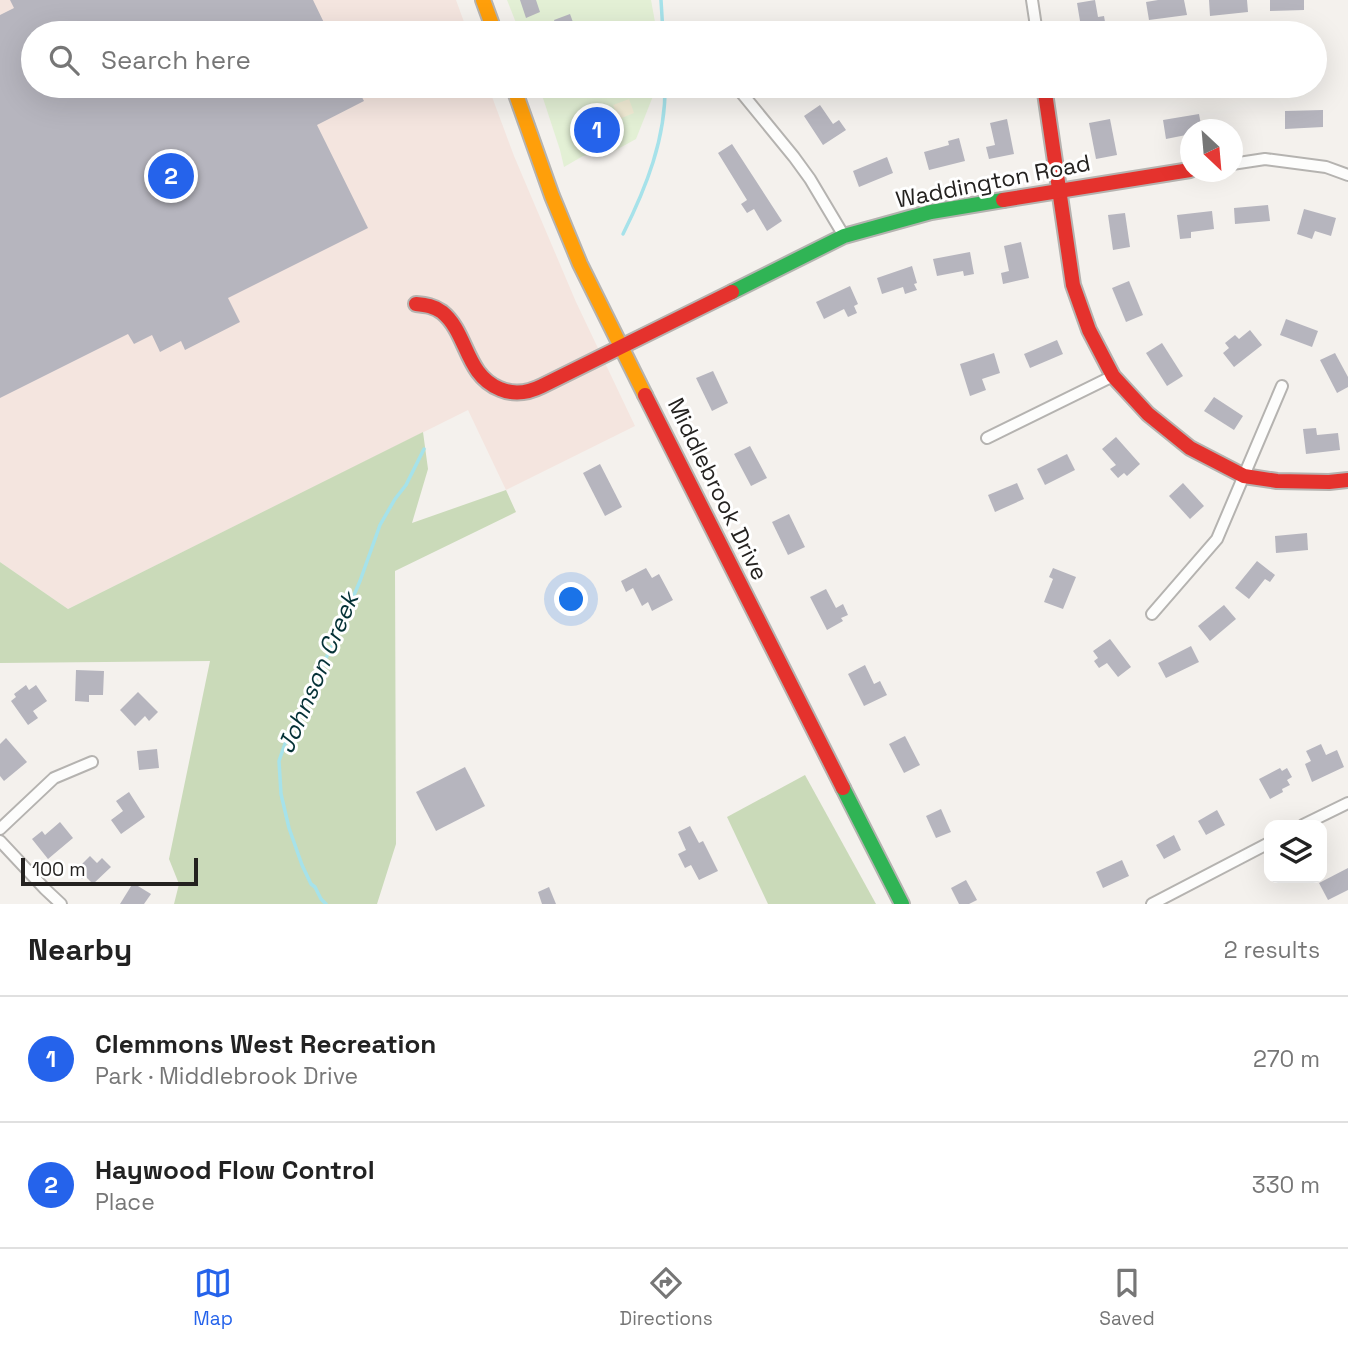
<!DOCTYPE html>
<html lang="en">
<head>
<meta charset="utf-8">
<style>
  body { margin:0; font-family:"Space Grotesk",sans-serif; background:#f6f6f6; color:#222 }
  .controls { position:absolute; right:21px; bottom:21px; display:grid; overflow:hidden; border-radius:14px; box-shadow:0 7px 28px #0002 }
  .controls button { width:63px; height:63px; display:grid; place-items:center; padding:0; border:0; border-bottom:2px solid #e0e0e0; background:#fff; color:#222; font:35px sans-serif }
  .compass { position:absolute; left:1180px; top:119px; width:63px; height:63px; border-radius:50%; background:#fff; box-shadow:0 7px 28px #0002; rotate:154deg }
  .scale { position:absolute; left:21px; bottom:18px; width:177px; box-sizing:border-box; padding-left:7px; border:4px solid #242220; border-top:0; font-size:19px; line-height:24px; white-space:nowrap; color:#242220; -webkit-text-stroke:5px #fff; paint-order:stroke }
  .you { position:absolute; left:572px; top:600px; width:24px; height:24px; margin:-18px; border:5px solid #fff; border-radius:50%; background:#1a73e8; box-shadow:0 0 0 10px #1a73e833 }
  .badge { display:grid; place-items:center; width:46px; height:46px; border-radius:50%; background:#2563eb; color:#fff; font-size:23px; font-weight:700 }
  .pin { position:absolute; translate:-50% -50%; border:4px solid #fff; box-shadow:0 2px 7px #0006 }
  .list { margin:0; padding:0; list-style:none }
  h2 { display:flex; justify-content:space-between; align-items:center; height:91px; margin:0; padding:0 28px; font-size:30px }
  h2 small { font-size:23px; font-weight:400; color:#767676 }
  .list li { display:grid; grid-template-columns:46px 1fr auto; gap:21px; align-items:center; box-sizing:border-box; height:126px; padding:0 28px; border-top:2px solid #e0e0e0 }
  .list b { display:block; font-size:26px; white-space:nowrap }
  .list p { margin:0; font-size:23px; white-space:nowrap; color:#767676 }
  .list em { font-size:23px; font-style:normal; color:#767676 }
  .icon { flex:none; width:38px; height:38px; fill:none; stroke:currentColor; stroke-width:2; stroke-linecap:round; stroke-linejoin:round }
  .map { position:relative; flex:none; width:1348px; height:904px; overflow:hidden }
  .search { position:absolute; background:#fff; box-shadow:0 7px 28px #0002; left:21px; right:21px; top:21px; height:77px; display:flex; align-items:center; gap:18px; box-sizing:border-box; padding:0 24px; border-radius:38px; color:#767676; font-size:26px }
  .sheet { height:343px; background:#fff }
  nav { display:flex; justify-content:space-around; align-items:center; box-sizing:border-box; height:98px; border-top:2px solid #e0e0e0; background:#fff; font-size:19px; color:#767676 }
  nav a { display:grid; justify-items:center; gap:4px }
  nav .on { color:#2563eb }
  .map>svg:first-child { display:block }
</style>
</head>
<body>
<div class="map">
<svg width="1348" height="904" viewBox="0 0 1348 904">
  <rect width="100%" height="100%" fill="#f4f1ed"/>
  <polygon fill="#f4e5df" points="0,0 456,0 468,33 33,33 33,86 488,86 514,156 576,302 635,426 506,490 468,410 68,609 0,562"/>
  <g fill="#e3f0d5">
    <polygon points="507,0 651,0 657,33 520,33"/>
    <polygon points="539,86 657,86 636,139 605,156 595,154 583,156 564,167 560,150"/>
  </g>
  <g fill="#cadab9">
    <polygon points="423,432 428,469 412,523 506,490 516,512 395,571 396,844 377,904 174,904 179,884 169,859 210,661 0,663 0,562 68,609"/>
    <polygon points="805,775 876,904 768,904 727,817"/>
  </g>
  <polygon fill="#f3edd6" points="629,99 634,113 619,119 613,105"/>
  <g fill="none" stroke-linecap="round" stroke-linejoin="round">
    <g stroke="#a6e2ea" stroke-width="3.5">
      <polyline points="661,0 663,33"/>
      <path d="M623,234c23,-46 43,-96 42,-148"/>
      <polyline points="326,904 321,899 315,887 311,884 302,865 289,828 281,794 279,761 289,732 333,644 360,581 380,525 395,499 406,485 424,449"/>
    </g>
  </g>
  <g fill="#b6b5be">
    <polygon points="10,0 313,0 329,33 33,33 33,86 356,86 364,101 317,125 368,228 228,298 240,322 185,350 181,341 160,352 152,335 134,344 128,334 0,398 0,15 14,8"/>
    <polygon points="520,0 536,0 540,12 526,18"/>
    <polygon points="1095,0 1098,17 1104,16 1107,33 1082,33 1077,3"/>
    <polygon points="1158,0 1184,0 1187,15 1149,20 1146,2"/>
    <polygon points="1209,0 1247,0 1248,12 1210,16"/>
    <polygon points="1270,0 1304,0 1304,10 1270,11"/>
    <polygon points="570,14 577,33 558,33 554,20"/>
    <polygon points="872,21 881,33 856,33"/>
    <polygon points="998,21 1001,33 982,33 980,24"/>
    <polygon points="820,105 833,124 839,120 846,130 823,145 804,116"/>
    <polygon points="1323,110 1323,127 1285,129 1285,111"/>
    <polygon points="1199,114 1202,130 1191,130 1191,134 1166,139 1163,120"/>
    <polygon points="1007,119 1014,154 989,159 986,147 995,145 990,123"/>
    <polygon points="1110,119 1117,155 1096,159 1089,123"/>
    <polygon points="959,138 965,161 929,170 924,152 949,145 948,141"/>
    <polygon points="732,144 782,221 767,231 754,209 747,213 741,204 747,200 718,153"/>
    <polygon points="887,157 893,173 859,187 853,171"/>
    <polygon points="1268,205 1270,221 1235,224 1234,208"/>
    <polygon points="1304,209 1336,218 1331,236 1315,231 1312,239 1297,234"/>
    <polygon points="1212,211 1214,229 1191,232 1191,238 1180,239 1177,215"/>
    <polygon points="1125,213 1130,247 1113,250 1108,215"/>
    <polygon points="1021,242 1029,278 1003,284 1001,273 1009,271 1004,246"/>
    <polygon points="970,252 974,274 964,276 963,271 937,276 933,259"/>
    <polygon points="912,266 917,283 914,284 917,290 905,294 903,287 882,294 877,278"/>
    <polygon points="1129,281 1143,315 1126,322 1112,288"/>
    <polygon points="850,286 858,304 854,306 857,313 848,317 844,309 824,319 816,302"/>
    <polygon points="1286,319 1318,331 1312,347 1280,335"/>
    <polygon points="1250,330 1262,345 1234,367 1223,353 1229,348 1225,343 1235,335 1239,339"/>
    <polygon points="1057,340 1063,354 1030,368 1024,354"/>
    <polygon points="1162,343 1183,376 1167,386 1146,353"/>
    <polygon points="994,353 1000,373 982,379 986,390 970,396 960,364"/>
    <polygon points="1335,353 1348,377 1348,387 1337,393 1320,360"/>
    <polygon points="713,371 728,403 712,411 696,378"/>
    <polygon points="1214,397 1243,416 1234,430 1204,411"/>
    <polygon points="1316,428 1317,435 1338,433 1340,450 1306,454 1303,429"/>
    <polygon points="1116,437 1140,464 1127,476 1124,473 1118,478 1110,469 1116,465 1102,449"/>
    <polygon points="750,446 767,478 751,486 734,454"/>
    <polygon points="1067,454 1075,470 1045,485 1037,469"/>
    <polygon points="600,464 622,507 605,516 583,473"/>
    <polygon points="1017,483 1024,499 995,512 988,495"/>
    <polygon points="1183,483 1204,506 1190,519 1169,496"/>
    <polygon points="789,514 805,547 788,555 772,522"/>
    <polygon points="1307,533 1308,550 1276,553 1275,536"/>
    <polygon points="1257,561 1275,575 1270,582 1265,579 1249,599 1235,588"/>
    <polygon points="646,568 652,578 659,574 673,600 652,611 648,602 642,606 633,588 626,592 621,581"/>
    <polygon points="1053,568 1076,577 1063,609 1044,602 1053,579 1049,577"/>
    <polygon points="826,589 836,608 843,604 848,615 841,618 843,621 827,630 810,597"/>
    <polygon points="1224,605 1236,619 1210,641 1198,626"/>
    <polygon points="1110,639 1131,667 1118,677 1107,663 1099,668 1094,661 1098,658 1093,651"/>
    <polygon points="1191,646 1199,662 1166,678 1158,663"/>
    <polygon points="865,665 874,684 880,681 887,695 864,706 848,674"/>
    <polygon points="76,670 104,671 103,695 89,695 89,702 75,701"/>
    <polygon points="26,685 29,690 36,685 47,701 33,711 38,718 28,725 11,701 16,697 14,694"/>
    <polygon points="138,692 158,712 149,721 145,716 135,726 120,710"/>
    <polygon points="905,736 920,765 904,773 889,744"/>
    <polygon points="6,738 27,762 4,781 0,776 0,744"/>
    <polygon points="1321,744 1326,755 1337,750 1344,767 1312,782 1305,764 1311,761 1306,751"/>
    <polygon points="157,749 159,768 139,770 137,751"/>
    <polygon points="465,767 485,806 436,831 416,792"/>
    <polygon points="1280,768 1282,771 1287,768 1292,777 1287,780 1290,785 1282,789 1283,792 1270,799 1259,779"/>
    <polygon points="129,792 145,817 121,834 111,820 123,811 116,801"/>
    <polygon points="941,809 951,832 936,838 926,816"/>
    <polygon points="1217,810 1225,825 1206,835 1198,821"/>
    <polygon points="60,822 73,838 48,859 32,839 42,831 45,835"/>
    <polygon points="690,826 699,843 703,841 718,871 699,880 691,865 685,868 678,854 686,850 678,832"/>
    <polygon points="1174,835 1181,850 1164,859 1156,845"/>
    <polygon points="90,856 97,863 102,858 111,867 93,884 85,876 82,879 74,872"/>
    <polygon points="1122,860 1129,876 1103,888 1096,872"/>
    <polygon points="1348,868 1348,890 1328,900 1319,883"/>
    <polygon points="966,880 977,900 969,904 959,904 951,888"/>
    <polygon points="133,883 151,894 144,904 120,904"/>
    <polygon points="549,887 556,904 542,904 538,892"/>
  </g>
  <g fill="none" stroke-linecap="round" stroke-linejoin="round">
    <g stroke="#b5b3b0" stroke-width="14">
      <g id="street">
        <polyline points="1032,0 1037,33"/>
        <polyline points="736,86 794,157 810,179 844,236"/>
        <polyline points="1232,164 1265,159 1326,167 1348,175"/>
        <polyline points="987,438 1113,376"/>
        <polyline points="1152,614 1217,539 1282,386"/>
        <polyline points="1303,825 1348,803"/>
        <polyline points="0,829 54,778 92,762"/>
        <polyline points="0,841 45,889 61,904"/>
        <polyline points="1152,904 1269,843"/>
      </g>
    </g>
    <g stroke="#b5b3b0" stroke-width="18">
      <g id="fast">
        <polyline points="732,292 844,236 931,212 1003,200"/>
        <polyline points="843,788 902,904"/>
      </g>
    </g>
    <g stroke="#b5b3b0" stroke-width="18">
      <g id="slow">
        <polyline points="483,0 495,33"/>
        <polyline points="513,86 552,196 580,264 645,395"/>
      </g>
    </g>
    <g stroke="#b5b3b0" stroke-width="18">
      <g id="jam">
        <polyline points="1044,86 1073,285 1089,330 1113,376 1148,414 1190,448 1244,476 1277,481 1329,482 1348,480"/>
        <polyline points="1003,200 1190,170"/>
        <path d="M416,304c10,1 18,2 26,8 26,21 23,63 58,77 14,6 28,4 42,-3l190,-94"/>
        <polyline points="645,395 843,788"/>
      </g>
    </g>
    <use href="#street" stroke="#fdfdfc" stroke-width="10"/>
    <use href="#fast" stroke="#30b455" stroke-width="14"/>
    <use href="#slow" stroke="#ff9f0a" stroke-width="14"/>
    <use href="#jam" stroke="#e5322d" stroke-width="14"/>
  </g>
  <g text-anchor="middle" stroke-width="6" stroke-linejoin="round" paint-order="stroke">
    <g font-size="23" fill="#242220" stroke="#fff">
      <text transform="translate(993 181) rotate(-11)" y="8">Waddington Road</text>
      <text transform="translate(718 489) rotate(64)" y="8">Middlebrook Drive</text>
    </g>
    <g font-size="24" font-style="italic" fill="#043136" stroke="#fff">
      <text transform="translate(318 673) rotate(-67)" y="8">Johnson Creek</text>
    </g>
  </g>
</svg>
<div class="controls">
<button><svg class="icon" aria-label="layers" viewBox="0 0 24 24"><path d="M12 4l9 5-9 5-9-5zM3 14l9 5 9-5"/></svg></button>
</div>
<svg class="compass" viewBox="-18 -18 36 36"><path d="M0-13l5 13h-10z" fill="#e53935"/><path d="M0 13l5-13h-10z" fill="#767676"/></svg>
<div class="scale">100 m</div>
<div class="you"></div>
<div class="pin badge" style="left:597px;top:130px">1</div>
<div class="pin badge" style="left:171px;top:176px">2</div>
<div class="search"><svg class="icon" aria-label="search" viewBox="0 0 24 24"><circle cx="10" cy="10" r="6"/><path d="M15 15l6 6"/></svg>Search here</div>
</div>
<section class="sheet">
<h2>Nearby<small>2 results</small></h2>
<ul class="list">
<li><span class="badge">1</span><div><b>Clemmons West Recreation</b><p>Park · Middlebrook Drive</p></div><em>270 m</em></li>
<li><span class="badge">2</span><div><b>Haywood Flow Control</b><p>Place</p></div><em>330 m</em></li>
</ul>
</section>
<nav>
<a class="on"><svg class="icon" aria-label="map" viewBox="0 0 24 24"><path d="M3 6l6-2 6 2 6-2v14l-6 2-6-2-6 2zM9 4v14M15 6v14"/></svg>Map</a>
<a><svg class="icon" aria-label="directions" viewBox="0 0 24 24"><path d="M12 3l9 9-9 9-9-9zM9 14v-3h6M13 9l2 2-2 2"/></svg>Directions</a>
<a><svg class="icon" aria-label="saved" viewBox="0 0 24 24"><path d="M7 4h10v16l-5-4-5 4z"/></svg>Saved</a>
</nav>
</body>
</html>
